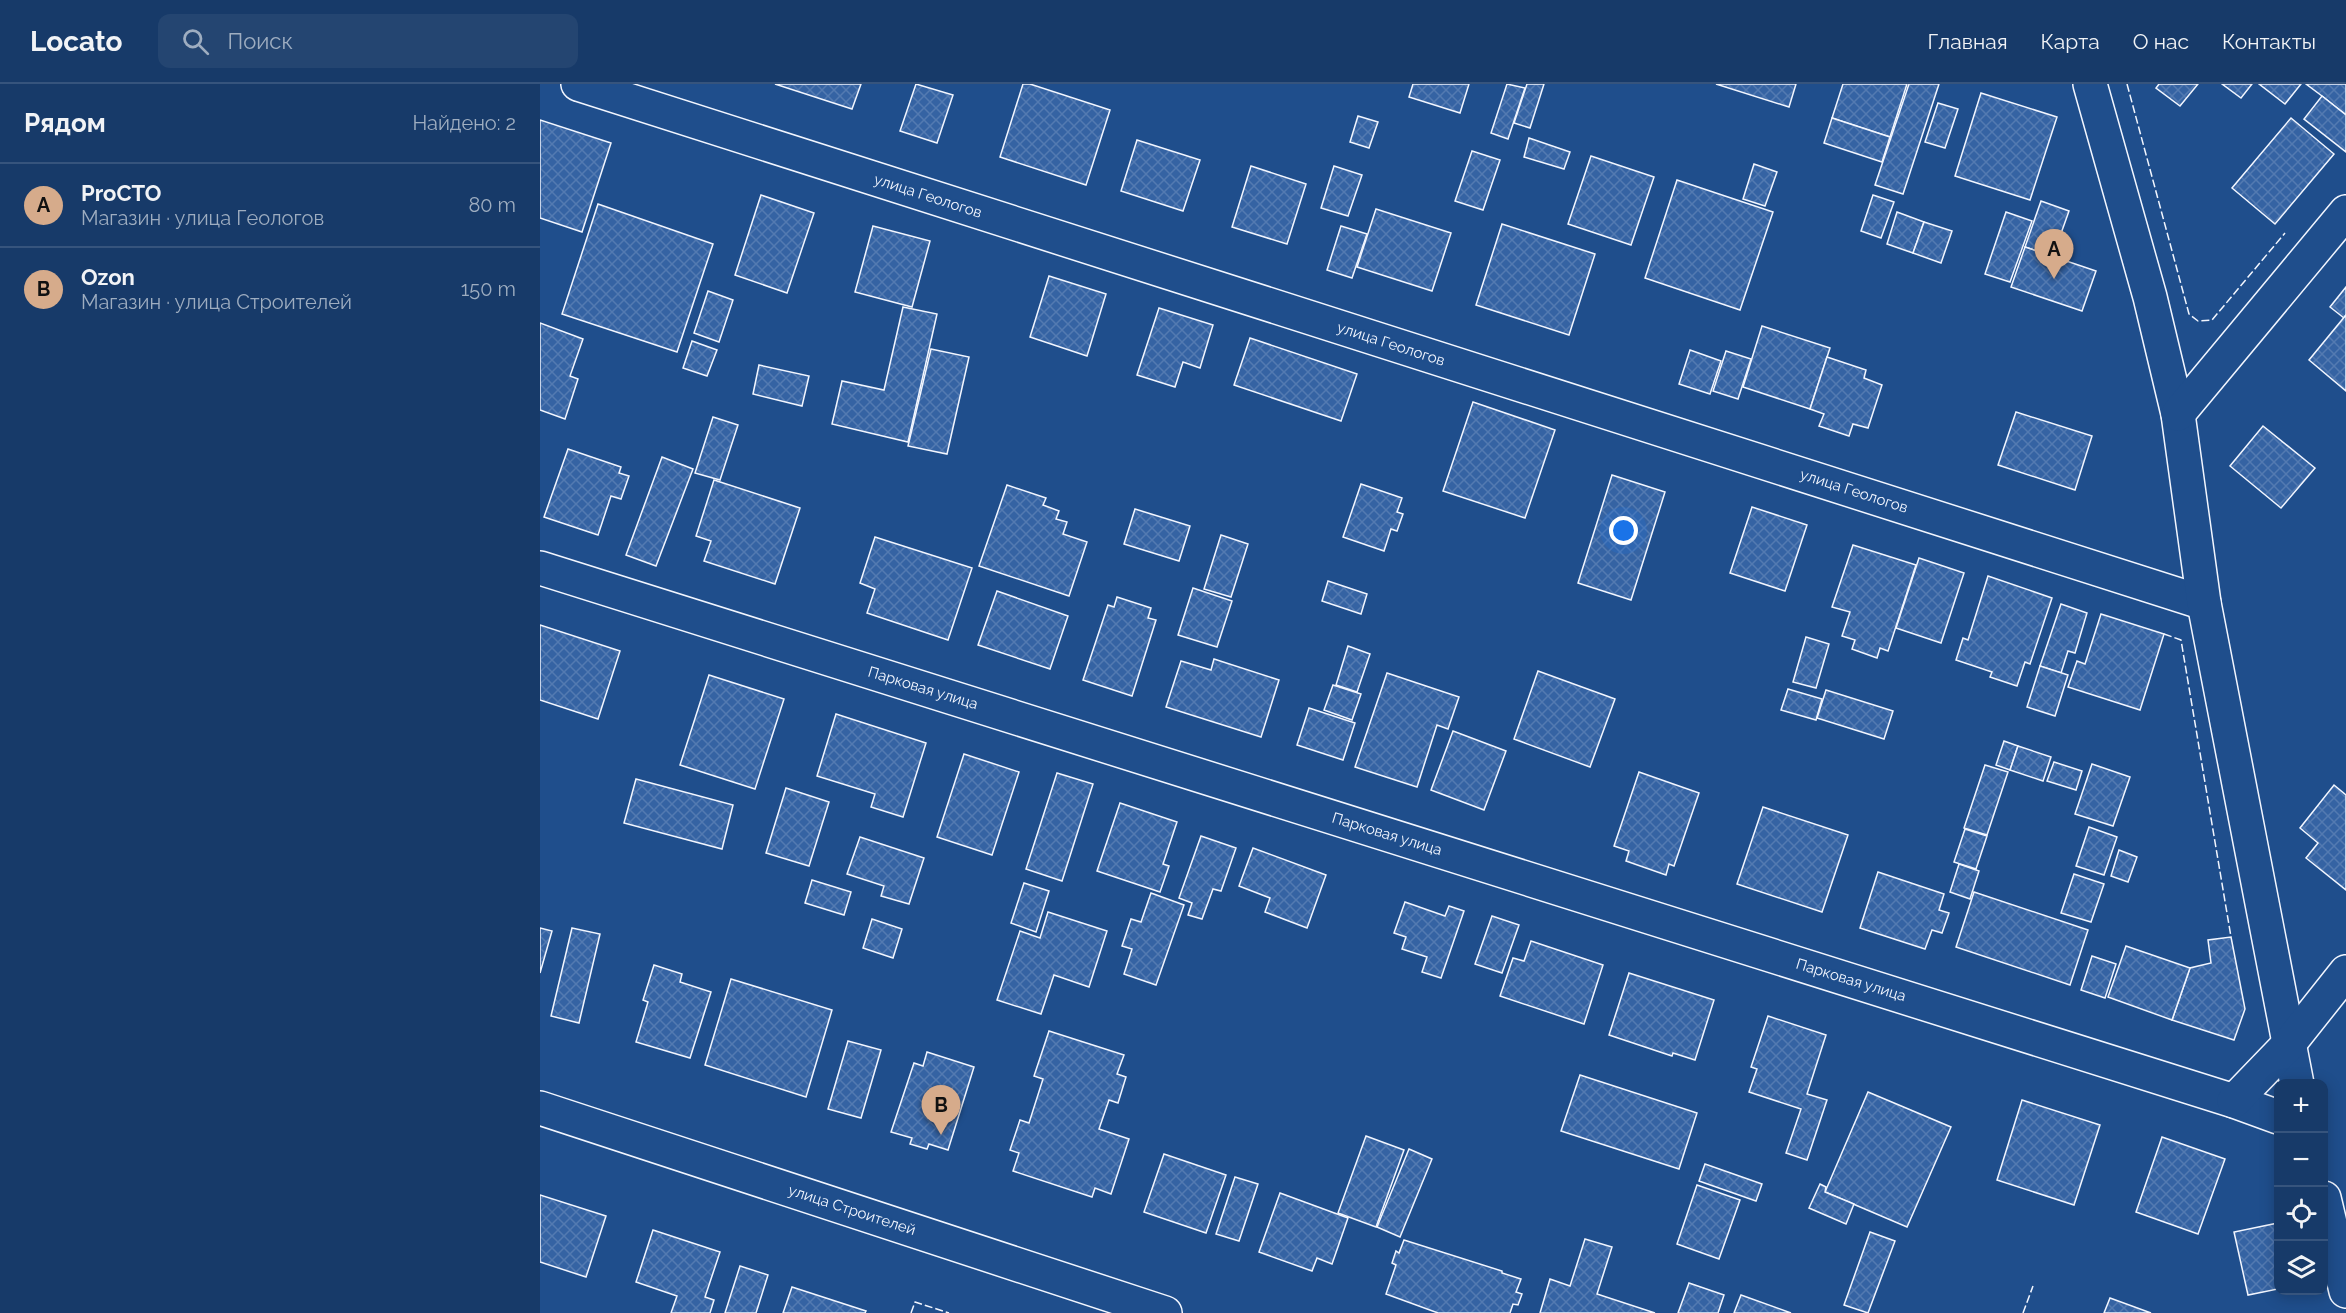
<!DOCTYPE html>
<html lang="ru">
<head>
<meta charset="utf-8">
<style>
  body { margin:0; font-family:Raleway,sans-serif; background:#244571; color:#f1f3f6 }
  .controls { position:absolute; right:18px; bottom:18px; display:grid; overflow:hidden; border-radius:12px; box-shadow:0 3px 15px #0003 }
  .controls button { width:54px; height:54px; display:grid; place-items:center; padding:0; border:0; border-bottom:2px solid #36547d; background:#173a69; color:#f1f3f6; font:30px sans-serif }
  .you { position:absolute; left:1084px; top:447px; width:21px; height:21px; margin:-15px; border:4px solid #fff; border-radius:50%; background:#1a73e8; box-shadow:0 0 0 9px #1a73e833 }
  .badge { display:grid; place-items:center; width:39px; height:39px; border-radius:50%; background:#d6ab8b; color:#111; font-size:20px; font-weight:700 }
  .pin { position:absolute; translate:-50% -50px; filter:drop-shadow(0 2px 3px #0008) }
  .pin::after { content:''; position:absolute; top:32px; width:21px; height:18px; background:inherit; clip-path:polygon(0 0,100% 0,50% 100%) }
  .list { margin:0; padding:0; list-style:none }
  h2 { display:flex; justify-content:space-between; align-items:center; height:78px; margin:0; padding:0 24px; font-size:26px }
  h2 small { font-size:20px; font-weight:400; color:#9eadc0 }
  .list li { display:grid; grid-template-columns:39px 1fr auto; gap:18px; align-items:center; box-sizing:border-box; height:84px; padding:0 24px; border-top:2px solid #36547d }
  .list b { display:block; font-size:22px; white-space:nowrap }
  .list p { margin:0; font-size:20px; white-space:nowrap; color:#9eadc0 }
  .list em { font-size:20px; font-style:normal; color:#9eadc0 }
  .icon { flex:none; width:33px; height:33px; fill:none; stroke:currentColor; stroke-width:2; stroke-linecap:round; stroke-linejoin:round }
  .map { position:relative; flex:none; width:1806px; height:1229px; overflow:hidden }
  header { display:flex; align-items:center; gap:36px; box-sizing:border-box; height:84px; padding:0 30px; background:#173a69; border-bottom:2px solid #36547d }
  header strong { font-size:28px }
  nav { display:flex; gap:33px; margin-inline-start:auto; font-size:21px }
  .search { width:420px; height:54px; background:#244571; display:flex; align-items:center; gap:15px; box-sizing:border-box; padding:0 21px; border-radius:12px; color:#9eadc0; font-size:22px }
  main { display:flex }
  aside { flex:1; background:#173a69 }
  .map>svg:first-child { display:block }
</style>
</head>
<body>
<header>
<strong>Locato</strong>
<div class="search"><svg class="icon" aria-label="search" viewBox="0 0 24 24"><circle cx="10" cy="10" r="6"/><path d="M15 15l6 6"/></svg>Поиск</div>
<nav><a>Главная</a><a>Карта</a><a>О нас</a><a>Контакты</a></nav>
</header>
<main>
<aside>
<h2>Рядом<small>Найдено: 2</small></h2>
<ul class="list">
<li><span class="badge">A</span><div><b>ProСТО</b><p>Магазин · улица Геологов</p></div><em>80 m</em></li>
<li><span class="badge">B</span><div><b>Ozon</b><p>Магазин · улица Строителей</p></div><em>150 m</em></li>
</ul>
</aside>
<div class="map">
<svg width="1806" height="1229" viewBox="0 0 1806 1229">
  <defs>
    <pattern id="building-cross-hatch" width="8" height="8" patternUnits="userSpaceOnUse" patternTransform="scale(1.5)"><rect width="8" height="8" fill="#3563a3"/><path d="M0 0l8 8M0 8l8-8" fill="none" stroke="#537ab1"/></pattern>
  </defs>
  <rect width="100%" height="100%" fill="#1f4e8c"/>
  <g fill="url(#building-cross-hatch)" stroke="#f2f6ff" stroke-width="1.5">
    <polygon points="235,0 321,0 312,25"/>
    <polygon points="376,0 413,11 397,59 360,47"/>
    <polygon points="483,0 490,0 570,26 546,101 460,73"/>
    <polygon points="873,0 929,0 920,29 869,13"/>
    <polygon points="967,0 985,4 968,55 951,49"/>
    <polygon points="987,0 1004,0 990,44 974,39"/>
    <polygon points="1176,0 1256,0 1249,23"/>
    <polygon points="1303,0 1367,0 1350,53 1292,34"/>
    <polygon points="1369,0 1399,0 1363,110 1335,101"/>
    <polygon points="1619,0 1658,0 1640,22 1616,4"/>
    <polygon points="1682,0 1712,0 1701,14"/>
    <polygon points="1719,0 1761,0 1745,20"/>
    <polygon points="1766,0 1806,0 1806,31 1782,12"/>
    <polygon points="1441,9 1517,33 1490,116 1415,92"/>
    <polygon points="1782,12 1806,31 1806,68 1764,35"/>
    <polygon points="1398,19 1418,25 1405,64 1385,58"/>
    <polygon points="818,32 838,38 829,64 810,58"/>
    <polygon points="1292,34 1350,53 1342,78 1284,59"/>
    <polygon points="1751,34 1794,70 1735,140 1692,104"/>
    <polygon points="0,36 71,59 42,148 0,134"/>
    <polygon points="989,54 1030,68 1024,85 984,73"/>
    <polygon points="597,56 660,76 643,127 581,107"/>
    <polygon points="932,67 960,76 943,126 915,117"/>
    <polygon points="1051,72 1114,93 1091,161 1028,140"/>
    <polygon points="1214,80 1237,88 1225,122 1203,115"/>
    <polygon points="711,82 766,100 747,160 692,143"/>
    <polygon points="794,82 822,91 808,132 781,124"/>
    <polygon points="1137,96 1233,128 1200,226 1105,194"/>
    <polygon points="221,111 274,129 247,209 195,191"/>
    <polygon points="1333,111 1354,118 1341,154 1321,147"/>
    <polygon points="1501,117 1529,127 1513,172 1485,163"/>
    <polygon points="58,120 173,160 137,268 22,230"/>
    <polygon points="836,125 911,149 892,207 817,183"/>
    <polygon points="1357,128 1384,138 1373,169 1347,160"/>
    <polygon points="1466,128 1492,137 1470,198 1445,190"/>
    <polygon points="1384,138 1412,147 1401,179 1373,169"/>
    <polygon points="962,140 1055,170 1029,251 936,221"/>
    <polygon points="333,142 390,157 372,223 315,208"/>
    <polygon points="801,142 827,150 812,194 787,186"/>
    <polygon points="1485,163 1556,187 1542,227 1471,203"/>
    <polygon points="509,192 566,210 547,272 490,253"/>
    <polygon points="1806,203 1806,231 1804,234 1790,223"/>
    <polygon points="168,207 193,216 179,258 154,249"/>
    <polygon points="363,223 397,230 368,358 292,340 302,297 344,306"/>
    <polygon points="619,224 673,241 660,284 643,278 635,303 597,291"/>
    <polygon points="1806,231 1806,307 1769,276"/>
    <polygon points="0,239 43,255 30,292 38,295 25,335 0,326"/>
    <polygon points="1222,242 1290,264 1270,325 1203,303"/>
    <polygon points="710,254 817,290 801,337 694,301"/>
    <polygon points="152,257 177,266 167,292 143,284"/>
    <polygon points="391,265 429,273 407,370 368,362"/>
    <polygon points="1150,266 1181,277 1170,310 1139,300"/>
    <polygon points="1186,267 1211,275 1198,315 1173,307"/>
    <polygon points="1287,273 1326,286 1324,294 1342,301 1328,344 1313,340 1309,352 1279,342 1284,330 1270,325"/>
    <polygon points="219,281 269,292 262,322 213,310"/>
    <polygon points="933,318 1015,346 985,434 903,407"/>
    <polygon points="1476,328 1552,352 1535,406 1458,381"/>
    <polygon points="173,333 198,341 180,396 155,389"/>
    <polygon points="1723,342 1775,384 1741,424 1690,382"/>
    <polygon points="28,365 81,383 79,389 89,392 81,415 71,412 58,451 4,433"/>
    <polygon points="122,373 153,385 116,482 86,471"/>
    <polygon points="1072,391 1125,408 1091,516 1038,499"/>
    <polygon points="174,396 260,424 235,500 164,477 171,457 156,452"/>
    <polygon points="821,400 862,414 857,428 863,430 857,447 851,445 844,467 803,453"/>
    <polygon points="467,401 506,414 503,421 519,427 516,435 527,438 523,450 547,458 529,512 439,482"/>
    <polygon points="1212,423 1267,441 1245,507 1190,489"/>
    <polygon points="595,425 650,442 639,477 584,460"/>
    <polygon points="681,451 708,460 691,513 664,505"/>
    <polygon points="335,453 432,484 408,556 327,529 335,505 320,499"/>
    <polygon points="1313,461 1376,481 1348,567 1340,564 1337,574 1312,565 1315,556 1302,552 1310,528 1292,523"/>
    <polygon points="1379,474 1424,489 1401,559 1356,544"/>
    <polygon points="1448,492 1512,514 1490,580 1485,578 1477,602 1450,593 1452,588 1416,576 1423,554 1428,556"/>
    <polygon points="788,497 827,510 821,530 782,517"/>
    <polygon points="653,504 692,517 677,563 638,551"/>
    <polygon points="457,507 528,532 510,585 438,561"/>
    <polygon points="577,513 611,524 608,534 616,536 592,612 543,596 568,521 574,523"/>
    <polygon points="1521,520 1547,529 1535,569 1528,567 1521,589 1500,582"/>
    <polygon points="1561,530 1624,550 1600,626 1528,603 1537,577 1545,580"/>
    <polygon points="0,541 80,567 58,635 0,616"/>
    <polygon points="1266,553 1289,560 1276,604 1253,598"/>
    <polygon points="808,562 830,570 817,608 796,601"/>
    <polygon points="674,575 739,596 721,653 626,623 641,577 671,586"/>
    <polygon points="1500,582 1528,591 1515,632 1487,623"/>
    <polygon points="998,587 1075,615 1050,683 974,655"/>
    <polygon points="847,589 919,613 908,645 897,641 877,703 815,683"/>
    <polygon points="169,591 244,615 215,705 140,681"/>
    <polygon points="793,601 821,610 812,636 784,626"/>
    <polygon points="1248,605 1282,615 1276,636 1241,626"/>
    <polygon points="1286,606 1353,627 1344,655 1277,634"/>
    <polygon points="769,624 815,639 803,676 757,661"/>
    <polygon points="296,630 386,659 363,733 331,723 335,710 277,692"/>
    <polygon points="913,647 966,667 944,726 891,706"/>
    <polygon points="1464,657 1478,662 1470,686 1456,681"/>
    <polygon points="1478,662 1511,673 1503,697 1470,686"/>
    <polygon points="424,670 479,688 452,771 397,753"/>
    <polygon points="1514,678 1542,687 1536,706 1507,697"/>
    <polygon points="1552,680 1590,693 1573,742 1535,730"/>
    <polygon points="1445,681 1468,688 1447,751 1424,744"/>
    <polygon points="1099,688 1159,709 1134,782 1129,780 1126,791 1086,777 1089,767 1074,762"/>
    <polygon points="517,689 553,700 522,797 486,785"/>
    <polygon points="96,695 193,721 182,765 84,739"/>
    <polygon points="1794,701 1806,711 1806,806 1766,774 1778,759 1760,744"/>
    <polygon points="246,704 289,718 269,782 226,769"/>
    <polygon points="580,719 637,738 623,780 629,782 620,808 557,787"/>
    <polygon points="1223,723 1308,751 1282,828 1197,800"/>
    <polygon points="1549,743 1577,753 1564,791 1536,782"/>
    <polygon points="1425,745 1447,752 1436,785 1414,778"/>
    <polygon points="661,752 696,764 681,807 673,805 662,835 648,831 652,819 639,814"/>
    <polygon points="320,753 384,774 369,820 341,812 344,802 307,790"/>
    <polygon points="713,764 786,791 767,844 725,828 730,814 699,802"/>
    <polygon points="1579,766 1597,773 1588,798 1571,792"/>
    <polygon points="1419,780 1439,787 1430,815 1410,808"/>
    <polygon points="1338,788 1404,810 1399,826 1409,829 1402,849 1392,846 1385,865 1320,844"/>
    <polygon points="1534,790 1564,800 1551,838 1521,829"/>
    <polygon points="272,796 311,808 304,831 265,819"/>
    <polygon points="484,799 509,807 496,848 471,839"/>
    <polygon points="1434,808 1548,846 1530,901 1416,863"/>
    <polygon points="611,809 644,821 616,901 584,890 592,865 582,862 591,835 601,838"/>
    <polygon points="865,818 905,832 909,822 924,827 901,894 882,888 887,873 862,865 866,853 854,849"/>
    <polygon points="508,828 567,847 549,903 514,891 501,930 457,916 480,847 500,854"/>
    <polygon points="952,832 979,841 962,889 935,880"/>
    <polygon points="332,835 362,845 353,874 323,864"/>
    <polygon points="0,844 12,847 0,889"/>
    <polygon points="32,844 60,850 39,939 11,932"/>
    <polygon points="1691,853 1705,925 1694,956 1632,936 1650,884 1671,879 1668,856"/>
    <polygon points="991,857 1063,881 1044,940 960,912 973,874 984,877"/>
    <polygon points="1586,862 1650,884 1632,936 1568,913"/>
    <polygon points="1552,872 1576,880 1565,914 1541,906"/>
    <polygon points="114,881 142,890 140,898 171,908 150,974 96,958 108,918 103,916"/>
    <polygon points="1089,889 1174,916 1155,976 1133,969 1132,972 1069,951"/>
    <polygon points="191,895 292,926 266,1013 165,981"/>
    <polygon points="1228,932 1286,951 1267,1010 1287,1016 1267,1076 1246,1069 1261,1025 1209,1008 1217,985 1211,983"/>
    <polygon points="509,947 584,971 577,990 586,993 578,1019 569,1016 559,1045 589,1055 571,1110 555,1104 552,1113 473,1087 479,1069 470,1066 480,1036 489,1039 503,995 494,992"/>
    <polygon points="308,957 341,966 321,1034 288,1025"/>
    <polygon points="387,968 434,983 408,1066 389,1060 387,1065 370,1060 372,1054 351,1048 374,979 383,982"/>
    <polygon points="1040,991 1157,1029 1139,1085 1021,1047"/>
    <polygon points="1328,1008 1411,1043 1367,1143 1285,1108"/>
    <polygon points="1482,1016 1560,1041 1534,1121 1457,1096"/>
    <polygon points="826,1052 864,1066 836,1143 798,1129"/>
    <polygon points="1622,1053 1685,1075 1658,1150 1596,1128"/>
    <polygon points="869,1065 892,1075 860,1153 837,1143"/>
    <polygon points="624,1070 686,1091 666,1149 604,1128"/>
    <polygon points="1165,1080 1222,1100 1216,1117 1159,1097"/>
    <polygon points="695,1093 718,1100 699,1157 676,1150"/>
    <polygon points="1280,1100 1286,1103 1285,1108 1314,1120 1306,1140 1269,1124"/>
    <polygon points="1157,1101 1200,1116 1179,1175 1137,1160"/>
    <polygon points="740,1109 808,1134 792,1180 777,1174 772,1187 719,1168"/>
    <polygon points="0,1111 66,1132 46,1193 0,1178"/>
    <polygon points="1738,1139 1738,1205 1708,1211 1694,1148"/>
    <polygon points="113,1146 180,1168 165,1213 174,1216 170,1229 131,1229 137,1212 96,1198"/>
    <polygon points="1330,1148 1355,1157 1328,1229 1304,1221"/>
    <polygon points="1045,1155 1072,1163 1057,1210 1115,1229 1000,1229 1010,1195 1030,1202"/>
    <polygon points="864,1156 962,1187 962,1189 981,1195 976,1208 982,1210 978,1221 973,1220 970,1229 898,1229 846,1210 856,1181 852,1179 856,1167 859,1169"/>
    <polygon points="200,1182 228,1191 216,1229 185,1229"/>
    <polygon points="1149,1199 1184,1211 1178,1229 1138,1229"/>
    <polygon points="252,1203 326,1227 325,1229 243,1229"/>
    <polygon points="1201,1211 1251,1229 1194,1229"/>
    <polygon points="1570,1214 1611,1229 1564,1229"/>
  </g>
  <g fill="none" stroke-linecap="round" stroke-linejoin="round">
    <g stroke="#f2f6ff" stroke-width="36">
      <g id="minor">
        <polyline points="38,0 1664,519"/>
        <polyline points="1550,0 1610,213 1638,330 1664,519 1757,1000"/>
        <polyline points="1638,330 1806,128"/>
        <polyline points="0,484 1694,1017 1738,1033"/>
        <polyline points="1694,1017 1748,961 1806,888"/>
        <polyline points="1784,1114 1806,1207"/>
      </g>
    </g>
    <g stroke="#f2f6ff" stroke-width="36">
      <polyline id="secondary" points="0,1024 625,1229"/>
    </g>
    <use href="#minor" stroke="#1f4e8c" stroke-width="33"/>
    <use href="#secondary" stroke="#1f4e8c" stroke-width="33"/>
    <g stroke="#f2f6ff" stroke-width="1.5" stroke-dasharray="8 3" stroke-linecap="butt">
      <polyline points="1587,0 1649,230 1658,237 1672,236 1745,149"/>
      <polyline points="1624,550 1641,556 1691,853"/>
      <polyline points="371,1229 375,1218 409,1229"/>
      <polyline points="1483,1229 1493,1202"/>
    </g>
  </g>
  <g text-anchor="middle" stroke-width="4.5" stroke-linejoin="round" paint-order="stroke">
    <g font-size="15" fill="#f2f6ff" stroke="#1f4e8c">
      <text transform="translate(388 112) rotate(18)" y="5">улица Геологов</text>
      <text transform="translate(851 260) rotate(18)" y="5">улица Геологов</text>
      <text transform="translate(1314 407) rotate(18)" y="5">улица Геологов</text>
      <text transform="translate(383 604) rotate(17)" y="5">Парковая улица</text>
      <text transform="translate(847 750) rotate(17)" y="5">Парковая улица</text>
      <text transform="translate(1311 896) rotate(17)" y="5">Парковая улица</text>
      <text transform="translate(312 1126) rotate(18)" y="5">улица Строителей</text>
    </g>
  </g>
</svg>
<div class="controls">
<button>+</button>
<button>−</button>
<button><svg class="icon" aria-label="locate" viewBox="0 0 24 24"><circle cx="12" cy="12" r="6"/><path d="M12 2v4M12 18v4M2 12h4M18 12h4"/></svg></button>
<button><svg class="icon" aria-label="layers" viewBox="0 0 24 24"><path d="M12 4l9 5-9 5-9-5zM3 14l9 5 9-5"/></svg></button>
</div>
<div class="you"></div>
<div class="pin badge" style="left:1514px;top:195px">A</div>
<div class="pin badge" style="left:401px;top:1051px">B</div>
</div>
</main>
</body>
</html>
